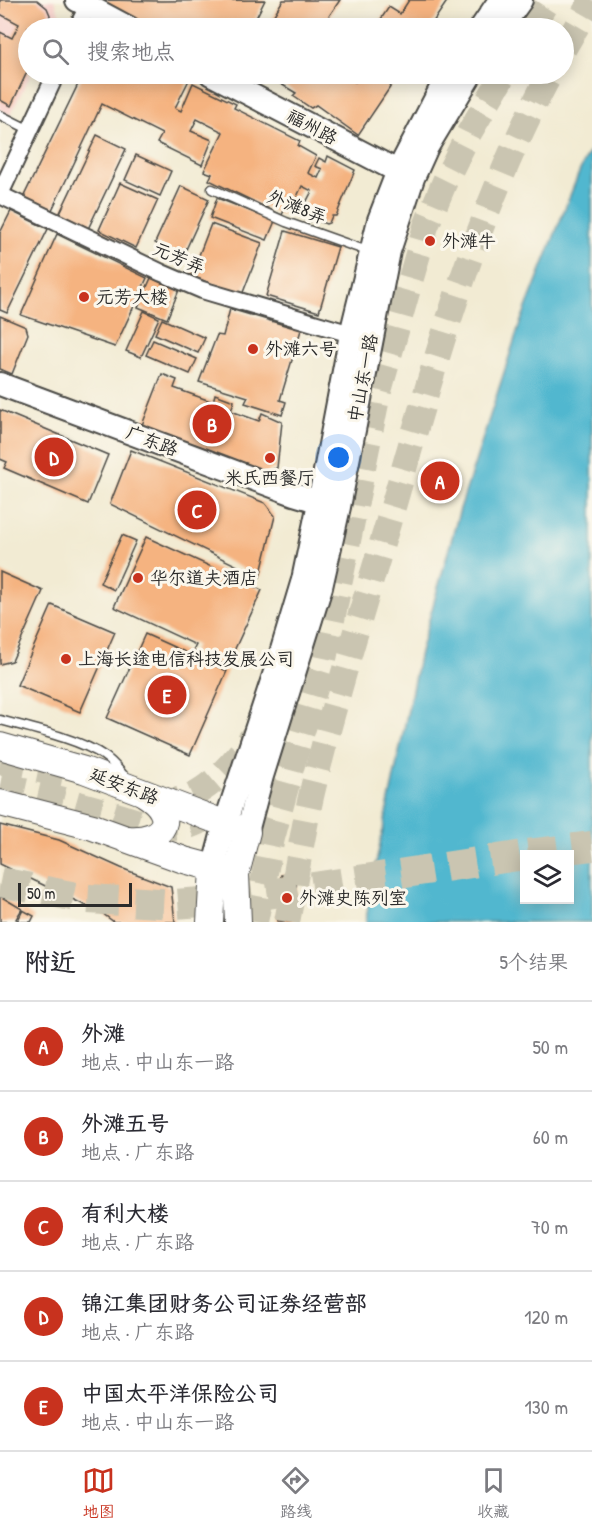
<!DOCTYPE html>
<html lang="zh">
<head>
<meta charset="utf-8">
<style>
  body { margin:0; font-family:"Patrick Hand","LXGW WenKai TC",sans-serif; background:#f7f7f7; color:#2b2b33 }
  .controls { position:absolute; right:18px; bottom:18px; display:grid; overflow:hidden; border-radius:0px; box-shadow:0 3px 15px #0003 }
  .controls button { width:54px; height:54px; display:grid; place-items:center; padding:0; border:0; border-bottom:2px solid #e1e1e2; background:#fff; color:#2b2b33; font:30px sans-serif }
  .scale { position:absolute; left:18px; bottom:15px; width:114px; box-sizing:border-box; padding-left:6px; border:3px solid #2b2b2b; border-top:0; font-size:16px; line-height:21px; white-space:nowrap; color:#2b2b2b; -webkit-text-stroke:4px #fbf7ec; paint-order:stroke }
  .you { position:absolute; left:339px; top:458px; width:21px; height:21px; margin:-15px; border:4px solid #fff; border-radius:50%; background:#1a73e8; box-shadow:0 0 0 9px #1a73e833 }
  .badge { display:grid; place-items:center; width:39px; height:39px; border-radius:50%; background:#c8321e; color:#fff; font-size:20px; font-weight:700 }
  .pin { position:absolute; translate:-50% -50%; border:3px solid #fff; box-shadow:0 2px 6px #0006 }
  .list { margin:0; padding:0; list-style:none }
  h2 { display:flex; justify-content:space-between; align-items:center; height:78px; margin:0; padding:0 24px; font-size:26px }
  h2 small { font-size:20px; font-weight:400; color:#7c7c81 }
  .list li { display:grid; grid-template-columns:39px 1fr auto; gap:18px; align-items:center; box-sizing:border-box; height:90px; padding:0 24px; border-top:2px solid #e1e1e2 }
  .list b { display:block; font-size:22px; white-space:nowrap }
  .list p { margin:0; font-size:20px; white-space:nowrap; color:#7c7c81 }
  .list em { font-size:20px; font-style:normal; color:#7c7c81 }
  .icon { flex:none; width:33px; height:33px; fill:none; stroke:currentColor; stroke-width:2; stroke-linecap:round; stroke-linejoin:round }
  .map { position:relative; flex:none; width:592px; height:922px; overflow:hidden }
  .search { position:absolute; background:#fff; box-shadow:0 3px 15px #0003; left:18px; right:18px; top:18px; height:66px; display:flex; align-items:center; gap:15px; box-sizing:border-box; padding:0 21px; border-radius:33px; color:#7c7c81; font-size:22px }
  .sheet { height:528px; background:#fff }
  nav { display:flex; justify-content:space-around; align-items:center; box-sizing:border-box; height:84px; border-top:2px solid #e1e1e2; background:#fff; font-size:16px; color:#7c7c81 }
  nav a { display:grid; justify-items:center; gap:3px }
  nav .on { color:#c8321e }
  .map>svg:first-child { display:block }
</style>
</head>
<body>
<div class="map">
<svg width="592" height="922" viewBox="0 0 592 922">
  <rect width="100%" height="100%" fill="#fbf7ec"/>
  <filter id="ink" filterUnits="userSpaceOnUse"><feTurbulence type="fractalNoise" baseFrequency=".0167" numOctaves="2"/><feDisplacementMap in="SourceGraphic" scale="12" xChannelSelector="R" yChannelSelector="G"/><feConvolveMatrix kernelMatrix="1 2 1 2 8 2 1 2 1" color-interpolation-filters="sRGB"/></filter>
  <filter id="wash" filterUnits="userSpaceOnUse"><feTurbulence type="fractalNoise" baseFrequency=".008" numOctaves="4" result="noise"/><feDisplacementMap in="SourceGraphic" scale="24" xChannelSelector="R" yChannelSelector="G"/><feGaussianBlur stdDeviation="1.35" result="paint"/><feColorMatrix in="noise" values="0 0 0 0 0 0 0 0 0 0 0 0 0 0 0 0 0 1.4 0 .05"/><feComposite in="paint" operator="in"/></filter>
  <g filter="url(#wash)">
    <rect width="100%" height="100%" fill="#f2ebd3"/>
    <polygon fill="#f7d0cb" points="0,0 53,0 55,1 60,16 54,28 28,28 28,74 31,74 10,115 0,110"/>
    <path fill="#51b7cf" stroke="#3e717d" stroke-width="1.5" fill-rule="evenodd" d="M592,147v775h-226l3,-25 51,-245 40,-143 59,-183 61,-156zM524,854h46v46h-46z"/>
    <g id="blocks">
      <g fill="#f5b380">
        <polygon points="0,0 37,0 47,8 50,15 48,28 28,28 28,70 11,106 0,100 0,32 12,38 19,24 0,14"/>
        <polygon points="104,0 161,1 265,0 251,28 147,28 107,7"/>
        <polygon points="283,0 340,0 321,28 266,28"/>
        <polygon points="409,0 448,0 429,28 375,28 389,7 400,14"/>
        <polygon points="83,74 175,74 189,80 175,108 181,111 193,83 236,104 234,108 300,141 298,146 316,156 308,173 318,178 322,169 315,166 319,158 326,162 328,156 355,170 336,216 332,216 329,223 326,224 313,219 310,222 299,216 312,191 302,186 295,201 286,206 282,215 209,180 212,174 204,171 223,132 197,119 191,131 212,140 202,165 157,143 162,134 102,104 51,212 23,198"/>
        <polygon points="264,74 343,74 355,82 361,74 399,74 358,135 316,105 311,108 293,96 296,93"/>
        <polygon points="97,135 126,149 87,231 58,217"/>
        <polygon points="136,155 171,171 160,196 125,180"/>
        <polygon points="120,183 158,200 136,248 99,230"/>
        <polygon points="181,186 209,199 183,256 155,243"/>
        <polygon points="217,198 275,221 267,240 210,218"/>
        <polygon points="11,211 48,229 7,313 0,310 0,233"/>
        <polygon points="211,224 262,243 242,295 191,276"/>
        <polygon points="285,231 338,247 319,312 266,296"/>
        <polygon points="57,234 147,278 115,347 21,315"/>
        <polygon points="151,278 179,290 167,319 138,307"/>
        <polygon points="230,309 301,330 280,400 286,402 282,415 245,403 248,397 199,382 217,335 223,336"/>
        <polygon points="144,311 159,318 141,357 126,351"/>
        <polygon points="0,316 26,327 28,334 12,374 0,369"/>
        <polygon points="162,319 205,338 198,353 155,334"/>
        <polygon points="153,340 197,359 190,374 146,355"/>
        <polygon points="162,374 177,380 174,388 213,402 215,394 234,401 231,411 259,421 262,413 282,422 277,468 269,471 267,475 142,425"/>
        <polygon points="0,410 108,455 88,504 4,468 7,462 0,459"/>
        <polygon points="131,450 265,503 275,516 260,577 110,504"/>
        <polygon points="122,535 136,541 114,590 100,583"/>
        <polygon points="146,537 262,590 227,666 193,651 196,645 114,607"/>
        <polygon points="0,572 43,591 12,661 0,664"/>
        <polygon points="52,605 115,632 80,712 17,685"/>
        <polygon points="145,634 227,671 190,755 107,718"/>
        <polygon points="0,825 59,840 121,868 171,887 175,922 114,922 103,914 0,864"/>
        <polygon points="281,875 297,876 294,922 277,921"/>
        <polygon points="0,896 22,909 16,919 18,920 23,910 34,916 31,922 0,922"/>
      </g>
    </g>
  </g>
  <g filter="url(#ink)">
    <use href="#blocks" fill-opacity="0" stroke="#494844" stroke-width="1.5"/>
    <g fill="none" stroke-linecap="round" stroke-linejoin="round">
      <g stroke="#cac5b1" stroke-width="26" stroke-dasharray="26 13" stroke-linecap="butt">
        <polyline points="530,28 548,0"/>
        <polyline points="564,48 592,0"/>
        <polyline points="0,762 63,775"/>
        <path d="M0,785c34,7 69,16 103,26 25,7 54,20 81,16 13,-3 26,-11 37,-18"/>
        <path d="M154,800c43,10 79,-36 101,-67"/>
        <polyline points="255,922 272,838 293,761 324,659 377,398 409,285 426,226 445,181 469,133 504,74"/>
        <path d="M287,922c9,-46 16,-93 27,-138 24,-96 53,-190 81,-284 42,-146 83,-292 155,-426"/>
      </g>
      <g stroke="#cac5b1" stroke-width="30" stroke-dasharray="30 15" stroke-linecap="butt">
        <polyline points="528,854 592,846"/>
        <polyline points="0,882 87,899 176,904 228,900 524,855"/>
      </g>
      <g stroke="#494844" stroke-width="11">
        <g id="lane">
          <polyline points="0,115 30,130"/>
          <polyline points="212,189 286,222 370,252"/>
          <path d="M0,720c29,8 80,19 104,36 8,5 14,13 20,20"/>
        </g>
      </g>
      <g stroke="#494844" stroke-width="20">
        <g id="street">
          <polyline points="77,28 91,0"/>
          <polyline points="0,194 56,74"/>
          <polyline points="0,195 162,273 202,290 351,334"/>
        </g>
      </g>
      <g stroke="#494844" stroke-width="26">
        <g id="secondary">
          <polyline points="77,0 129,28"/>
          <polyline points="481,28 500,0"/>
          <polyline points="501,28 521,0"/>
          <polyline points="211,74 409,177"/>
          <polyline points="0,384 294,494 334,506"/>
          <polyline points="247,832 262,776 321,587 339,507 389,251 413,178 427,147 471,74"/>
          <polyline points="213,869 225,824 279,660 303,580 319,503 351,334 379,220 398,171 440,90 451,74"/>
        </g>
      </g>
      <g stroke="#494844" stroke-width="28">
        <g id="primary">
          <polyline points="0,746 84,770 247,832 236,874 238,922"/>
          <polyline points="0,803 93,827 184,860 236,874"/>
          <path d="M128,839c37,3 51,-24 17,-45"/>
          <polyline points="210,922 213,869"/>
        </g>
      </g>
      <use href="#lane" stroke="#fff" stroke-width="8"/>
      <use href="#street" stroke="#fff" stroke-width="16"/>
      <use href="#secondary" stroke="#fff" stroke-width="22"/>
      <use href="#primary" stroke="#fff" stroke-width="26"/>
    </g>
  </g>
  <g fill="#c8321e" stroke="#fbf7ec" stroke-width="2">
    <circle cx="430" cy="241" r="6"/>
    <circle cx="84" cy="297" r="6"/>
    <circle cx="253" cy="349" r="6"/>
    <circle cx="270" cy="458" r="6"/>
    <circle cx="138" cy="578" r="6"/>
    <circle cx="66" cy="659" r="6"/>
    <circle cx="287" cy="898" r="6"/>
  </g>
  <g text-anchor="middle" stroke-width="6" stroke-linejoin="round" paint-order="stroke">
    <g font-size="18" fill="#2b2b2b" stroke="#fbf7ec">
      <text transform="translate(312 127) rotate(28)" y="6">福州路</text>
      <text transform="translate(297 207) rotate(22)" y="6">外滩8弄</text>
      <text transform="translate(179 258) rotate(23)" y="6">元芳弄</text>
      <text transform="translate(363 378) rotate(-79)" y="6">中山东一路</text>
      <text transform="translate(152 441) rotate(21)" y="6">广东路</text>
      <text transform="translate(124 786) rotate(21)" y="6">延安东路</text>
    </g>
    <g font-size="18" fill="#2b2b2b" stroke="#fbf7ec" text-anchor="start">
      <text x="442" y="247">外滩牛</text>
      <text x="96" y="303">元芳大楼</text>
      <text x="265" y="355">外滩六号</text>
      <text x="270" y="484" text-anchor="middle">米氏西餐厅</text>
      <text x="150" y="584">华尔道夫酒店</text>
      <text x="78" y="665">上海长途电信科技发展公司</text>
      <text x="299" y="904">外滩史陈列室</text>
    </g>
  </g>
</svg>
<div class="controls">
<button><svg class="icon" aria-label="layers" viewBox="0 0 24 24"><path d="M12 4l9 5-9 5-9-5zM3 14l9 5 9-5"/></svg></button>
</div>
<div class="scale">50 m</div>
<div class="you"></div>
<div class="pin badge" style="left:440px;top:481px">A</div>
<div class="pin badge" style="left:212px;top:424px">B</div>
<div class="pin badge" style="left:197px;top:510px">C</div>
<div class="pin badge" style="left:54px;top:457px">D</div>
<div class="pin badge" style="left:167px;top:695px">E</div>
<div class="search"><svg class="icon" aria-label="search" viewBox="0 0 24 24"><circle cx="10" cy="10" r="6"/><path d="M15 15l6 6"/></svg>搜索地点</div>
</div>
<section class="sheet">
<h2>附近<small>5个结果</small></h2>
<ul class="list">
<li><span class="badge">A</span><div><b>外滩</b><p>地点 · 中山东一路</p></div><em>50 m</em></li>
<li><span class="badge">B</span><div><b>外滩五号</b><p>地点 · 广东路</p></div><em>60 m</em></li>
<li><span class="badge">C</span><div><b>有利大楼</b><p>地点 · 广东路</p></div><em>70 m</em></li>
<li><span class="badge">D</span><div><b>锦江集团财务公司证券经营部</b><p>地点 · 广东路</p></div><em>120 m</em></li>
<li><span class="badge">E</span><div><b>中国太平洋保险公司</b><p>地点 · 中山东一路</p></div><em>130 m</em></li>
</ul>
</section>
<nav>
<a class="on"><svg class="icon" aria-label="map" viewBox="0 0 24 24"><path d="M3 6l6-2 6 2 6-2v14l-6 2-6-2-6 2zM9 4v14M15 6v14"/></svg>地图</a>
<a><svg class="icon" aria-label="directions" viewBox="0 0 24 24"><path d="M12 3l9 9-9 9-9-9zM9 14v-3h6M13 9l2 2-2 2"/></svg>路线</a>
<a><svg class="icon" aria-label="saved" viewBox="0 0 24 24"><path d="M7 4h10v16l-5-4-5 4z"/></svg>收藏</a>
</nav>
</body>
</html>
